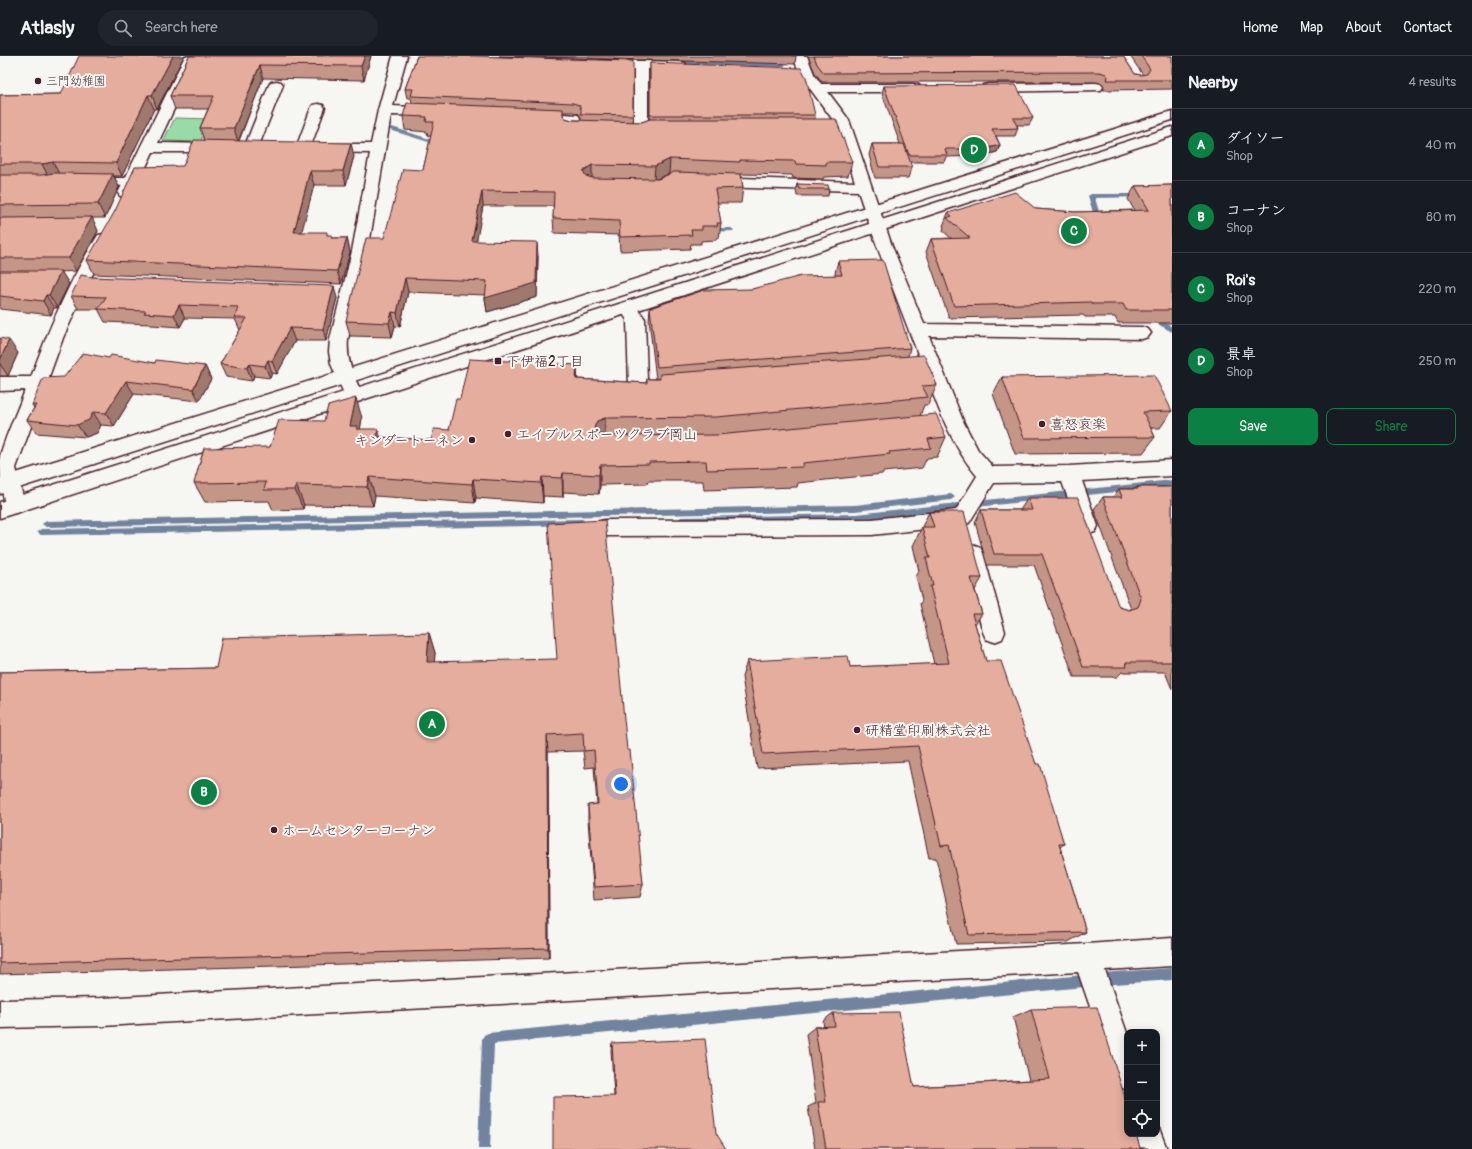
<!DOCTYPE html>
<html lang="en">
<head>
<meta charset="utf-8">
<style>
  body { margin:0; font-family:Pangolin,"Klee One",sans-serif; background:#20242c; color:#f1f3f6 }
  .controls { position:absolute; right:12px; bottom:12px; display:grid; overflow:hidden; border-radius:8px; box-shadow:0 2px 10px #0003 }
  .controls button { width:36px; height:36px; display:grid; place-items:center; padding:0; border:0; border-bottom:1px solid #363941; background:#171b24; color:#f1f3f6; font:20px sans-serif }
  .you { position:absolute; left:621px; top:728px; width:14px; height:14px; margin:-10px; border:3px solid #fff; border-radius:50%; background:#1a73e8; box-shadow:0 0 0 6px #1a73e833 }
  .badge { display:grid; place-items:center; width:26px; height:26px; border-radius:50%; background:#0b8043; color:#fff; font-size:13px; font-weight:700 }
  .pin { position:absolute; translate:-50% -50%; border:2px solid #fff; box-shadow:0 1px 4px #0006 }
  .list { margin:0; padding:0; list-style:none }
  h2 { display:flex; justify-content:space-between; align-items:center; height:52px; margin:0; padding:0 16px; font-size:17px }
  h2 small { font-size:13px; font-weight:400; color:#9ea1a6 }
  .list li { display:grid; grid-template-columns:26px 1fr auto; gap:12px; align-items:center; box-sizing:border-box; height:72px; padding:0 16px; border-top:1px solid #363941 }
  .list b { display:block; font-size:15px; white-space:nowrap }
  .list p { margin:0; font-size:13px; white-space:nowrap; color:#9ea1a6 }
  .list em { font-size:13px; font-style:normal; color:#9ea1a6 }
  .actions { display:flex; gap:8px; padding:12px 16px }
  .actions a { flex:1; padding:9px 0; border:1px solid #0b8043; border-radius:8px; text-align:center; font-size:14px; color:#0b8043 }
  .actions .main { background:#0b8043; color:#fff }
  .icon { flex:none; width:22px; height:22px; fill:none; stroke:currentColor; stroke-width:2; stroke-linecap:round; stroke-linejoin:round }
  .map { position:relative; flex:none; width:1172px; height:1093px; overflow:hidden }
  header { display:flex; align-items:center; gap:24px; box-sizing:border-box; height:56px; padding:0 20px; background:#171b24; border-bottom:1px solid #363941 }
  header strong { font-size:19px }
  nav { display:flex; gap:22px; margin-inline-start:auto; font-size:14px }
  .search { width:280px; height:36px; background:#20242c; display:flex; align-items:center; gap:10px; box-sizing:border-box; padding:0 14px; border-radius:22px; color:#9ea1a6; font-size:15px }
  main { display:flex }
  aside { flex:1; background:#171b24 }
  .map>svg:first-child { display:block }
</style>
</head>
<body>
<header>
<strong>Atlasly</strong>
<div class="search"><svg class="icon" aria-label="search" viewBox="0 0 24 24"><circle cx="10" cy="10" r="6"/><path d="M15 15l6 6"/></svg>Search here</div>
<nav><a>Home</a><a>Map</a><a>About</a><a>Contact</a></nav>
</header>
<main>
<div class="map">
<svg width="1172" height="1093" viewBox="0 0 1172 1093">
  <rect width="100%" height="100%" fill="#f6f6f2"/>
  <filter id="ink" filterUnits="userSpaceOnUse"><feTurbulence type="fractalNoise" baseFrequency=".025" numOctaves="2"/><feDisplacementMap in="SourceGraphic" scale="8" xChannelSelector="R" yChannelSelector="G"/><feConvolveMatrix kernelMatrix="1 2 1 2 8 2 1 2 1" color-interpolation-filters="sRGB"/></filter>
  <g filter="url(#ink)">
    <polygon fill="#98dba7" stroke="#717d69" points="175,62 211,63 200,86 163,85"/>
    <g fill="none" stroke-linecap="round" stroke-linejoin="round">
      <g fill="#71839e" fill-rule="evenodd">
        <polygon points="491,0 547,0 783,7 786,9 783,11 494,2"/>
        <polygon points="392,71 442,87 443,88 438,89 390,74 389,73"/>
        <polygon points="1141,138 1144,140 1143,141 1095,142 1102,166 1099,168 1096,166 1088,140 1091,138"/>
        <polygon points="731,172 734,174 733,175 707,176 704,174 707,172"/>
        <polygon points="1147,258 1153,258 1172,271 1172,276 1147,262"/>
        <polygon points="1172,424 1172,430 856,464 681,467 677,464 681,461 856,458"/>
        <polygon points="951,438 955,441 951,444 855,455 46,471 42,468 46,465 855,449"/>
        <polygon points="582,463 586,466 582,469 41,479 37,476 41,473"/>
        <polygon points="1172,912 1172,924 1115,928 494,988 490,1093 478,1093 482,983 484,979 488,977 1115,916"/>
      </g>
      <g stroke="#4a1f2b" stroke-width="3">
        <polygon id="service" points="93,122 131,122 135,123 137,126 135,129 131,130 89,129 87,126 89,123"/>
      </g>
      <g stroke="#4a1f2b" stroke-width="3">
        <g id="minor">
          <polygon points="185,0 199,0 158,87 220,88 225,89 227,92 225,95 220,96 153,96 132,140 126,142 120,140 118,137"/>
          <path d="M393,0h14l-14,50 41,2 5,1 2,3 -2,3 -5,1 -43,-1 -23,136 -20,88c-2,23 6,37 15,57l-2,5 -7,2 -7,-2 -2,-5 -14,-32 -2,-12 1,-13 22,-88 18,-98 -47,-1 -5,-1 -2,-3 2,-3 5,-1h48l7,-34z"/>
          <path d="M793,0h14l7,18 7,10h93l5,1 2,3 -2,3 -5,1h-86l21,28 43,126 32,78 218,3 6,2 3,4 -3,4 -6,2 -213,-3 35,87 14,27 15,17 76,-1 103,-6v16l-90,5 16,45 -3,6 -7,2 -7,-2 -3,-6 -16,-44 -68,1 -25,40 -7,2 -90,10 -268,1 -7,-2 -3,-6 3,-6 7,-2 268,-1 84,-9 21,-34c-29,-35 -43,-80 -59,-122 -21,-54 -42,-108 -60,-163l-146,-4 -5,-2 -3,-3 3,-3 5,-2 143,5 -16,-50 -35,-1 -2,-3 2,-3 32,-1 -36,-49z"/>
          <polygon points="603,4 680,6 685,7 687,10 685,13 680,14 648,13 648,75 646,78 641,79 636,78 634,75 634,13 598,11 596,8 598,5"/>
          <polygon points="276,25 281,26 283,29 258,92 256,95 251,96 246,95 244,92 269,29 271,26"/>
          <polygon points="1096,27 1101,28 1103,31 1101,34 988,36 983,35 981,32 983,29 988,28"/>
          <polygon points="318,48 323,49 325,52 310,92 308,95 303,96 298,95 296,92 311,52 313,49"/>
          <polygon points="534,56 578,59 580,62 580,69 598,70 600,73 598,76 593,77 567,76 565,73 565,66 529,63 527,60 529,57"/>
          <path d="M104,178l6,1 2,4 -22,40 -27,59 -47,130 9,37 -3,6 -7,2 -7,-2c-7,-14 -8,-40 -8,-55 6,-22 17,-44 25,-66l-25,1v-14h31c18,-49 39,-98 67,-142z"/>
          <polygon points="628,246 634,248 645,263 647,325 663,323 670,325 672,330 670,335 638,339 631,337 629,332 627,264 619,252 622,248"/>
          <polygon points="972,488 980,491 983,497 1005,576 1002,583 994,586 986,583 983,576 961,497 964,491"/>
          <polygon points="1172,882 1172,910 1105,914 1127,977 1127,1034 1117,1029 1078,916 102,970 0,972 0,944 102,942 1087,888"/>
          <polygon points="1157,1067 1167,1093 1137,1093 1132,1078 1157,1078"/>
        </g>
      </g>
      <g stroke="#4a1f2b" stroke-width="3">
        <g id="tertiary">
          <polygon points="1172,55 1172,64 0,438 0,422"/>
          <polygon points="1172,71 1172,80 0,462 0,446"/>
        </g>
      </g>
      <use href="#service" fill="#f6f6f2" fill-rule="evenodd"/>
      <use href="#minor" fill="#f6f6f2" fill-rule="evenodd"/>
      <use href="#tertiary" fill="#f6f6f2" fill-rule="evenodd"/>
    </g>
    <g fill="#c59587" stroke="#4a1f2b" fill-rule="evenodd">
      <polygon points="184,0 157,53 154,53 122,120 114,120 119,131 105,162 92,162 98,175 76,215 61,216 69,228 57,252 54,252 51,259 0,253 0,39 61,38"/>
      <polygon points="189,0 371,0 364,24 263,22 239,85 354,100 346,129 314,129 301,176 328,179 333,182 347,182 350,196 341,228 94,218 87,204 183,110 204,84 200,72 208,53 175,53 170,40"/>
      <path d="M417,0l216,59v7h9l8,-3v-56l165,52v4l37,43 -4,14 -24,1 -1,2 -30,-1 -1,-3 -51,-1 2,14 -2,15h-24l4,20 -2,15h-3v2l-15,1v3h-10l-1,5 -70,2 -1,-16 -65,-2 -1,-15 1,-12h-71l-7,35 62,15 -1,41 -50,15 -2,-14 1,-3 -78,-3 -8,35 -5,-1 -3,11 -42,-1 -4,-15 38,-83 39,-68 8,-34h-3l-1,-4 -22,-2 -2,-14 9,-13 -1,-5h-4l-2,-9zM563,56h10l6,2 2,4v2h-9l-7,-2 -2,-3zM669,118h1l-13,5z"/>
      <polygon points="499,0 796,0 795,8"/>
      <polygon points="808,0 1123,0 1135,18 1141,19 1143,19 1130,0 1172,0 1172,33 1103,34 1104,30 1102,27 1096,26 822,26 815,17"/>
      <polygon points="884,30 1033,62 1029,69 1017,69 1018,72 1015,80 996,80 1000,89 997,96 982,100 946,101 944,106 910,106 912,111 908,122 875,122 869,99 872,88 900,88 882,37"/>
      <polygon points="797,128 829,133 828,140 797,140 796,134"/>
      <polygon points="1172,129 1172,267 1118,267 1115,261 1085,261 1083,259 949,262 926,196 931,183 951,182 943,175 944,171 943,170 948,157 1036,153 1075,156 1134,154 1128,143 1135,130"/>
      <polygon points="838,205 910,292 908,300 937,329 928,349 924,349 920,360 946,381 937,401 927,402 922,412 883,416 882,418 798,427 797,431 704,434 703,425 648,425 647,428 600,429 599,438 563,436 563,441 543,440 543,447 476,442 475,447 375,440 373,450 304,449 303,453 273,454 269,445 205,446 194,427 324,365 362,362 360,373 380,381 431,384 449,374 460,343 544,307 578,323 646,327 647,323 659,323 656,323 649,264 650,252 752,233 836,219 835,217"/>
      <polygon points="92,221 337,242 326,285 295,285 277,318 272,317 270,322 254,320 252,325 226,321 220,308 240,274 235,263 185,262 180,271 151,269 150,268 105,266 98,253 78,253 71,240"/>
      <polygon points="0,282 18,297 8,320 0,320"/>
      <polygon points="109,302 155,307 205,310 211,323 199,345 134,338 114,370 101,369 97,377 86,381 36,377 27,364 34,352 32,349"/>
      <polygon points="1002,321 1172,355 1160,372 1151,372 1155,381 1143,397 1015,398 993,338"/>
      <polygon points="1137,431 1172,431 1172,633 1165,616 1122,616 1117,621 1074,621 1034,509 987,509 975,466 981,454 1020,454 1028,442 1119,551 1129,554 1131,553 1094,453 1103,441 1113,441 1119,433 1135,433"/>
      <polygon points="929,456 982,522 975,534 982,558 975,568 986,605 1036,708 1064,788 1060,791 1086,876 1068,886 956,888 936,802 929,802 908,705 757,712 742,621 747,605 850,611 934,608 920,548 922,544 916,521 919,515 913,490"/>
      <polygon points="429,577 435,597 434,606 627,694 643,828 640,841 594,844 588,764 588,749 597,748 594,711 585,712 583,695 548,696 549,902 0,918 0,616 216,612"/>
      <polygon points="1031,953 1140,1092 1148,1093 815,1093 808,1051 816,1047 806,978 815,971 824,971 823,965 833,957 914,1031 1029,1024 1013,961"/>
      <polygon points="612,987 716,1077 614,1040 611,994"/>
    </g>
    <g fill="#a0796e" stroke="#4a1f2b">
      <polygon points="173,0 184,0 157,53 152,39"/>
      <polygon points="365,0 371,0 364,24 361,10"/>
      <polygon points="260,9 263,22 238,86 234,72"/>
      <polygon points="148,39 154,53 122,120 116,107"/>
      <polygon points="351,87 354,100 346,129 343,115"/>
      <polygon points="1000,89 997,96 982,100 984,93"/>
      <polygon points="670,103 669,118 654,124 655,110"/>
      <polygon points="53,106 60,120 49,122 42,108"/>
      <polygon points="592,109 592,124 583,129 583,115"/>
      <polygon points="310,115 314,129 298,190 294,176"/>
      <polygon points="113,118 119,131 105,162 98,148"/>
      <polygon points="482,135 483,150 474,199 472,185"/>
      <polygon points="92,161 98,175 76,215 69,202"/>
      <polygon points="347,182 350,196 341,228 337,215"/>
      <polygon points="537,186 538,200 537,241 487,256 485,242"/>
      <polygon points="61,215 69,228 57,252 49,239"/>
      <polygon points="405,222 408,236 400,271 397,257"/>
      <polygon points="334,230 337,242 326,285 323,273"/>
      <polygon points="46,239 54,252 51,259 43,245"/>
      <polygon points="179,249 185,262 180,271 174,259"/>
      <polygon points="392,256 395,270 392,281 389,267"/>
      <polygon points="290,272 295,285 277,318 272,305"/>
      <polygon points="9,284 18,297 8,320 0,308 0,304"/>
      <polygon points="268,304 272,317 270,322 265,310"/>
      <polygon points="249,308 254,320 252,325 247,312"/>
      <polygon points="577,309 578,330 576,323"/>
      <polygon points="205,310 211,323 199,345 193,333"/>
      <polygon points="126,325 134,338 114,370 106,357"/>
      <polygon points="356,342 362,362 360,375 350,370"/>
      <polygon points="93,356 101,369 97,377 86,381 77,369"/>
      <polygon points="605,362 605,382 597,385 594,372 597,365"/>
      <polygon points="378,373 384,393 377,381"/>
      <polygon points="600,409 600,429 599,438 599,419"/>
      <polygon points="563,417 563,441 562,422"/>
      <polygon points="369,421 375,440 373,450 367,431"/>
      <polygon points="542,421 543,440 543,447 541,427"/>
      <polygon points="473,423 476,442 475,447 472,428"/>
      <polygon points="296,429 304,449 303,453 295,434"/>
      <polygon points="429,577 435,597 433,626 427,606"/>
      <polygon points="547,679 548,696 549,902 548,892"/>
    </g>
    <g fill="#e5ad9d" stroke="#4a1f2b">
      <polygon points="79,0 173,0 152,39 148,39 116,107 53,106 42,108 0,108 0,39 61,38"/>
      <polygon points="189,0 365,0 361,10 260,9 234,72 200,72 214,40 170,40"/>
      <polygon points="417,0 470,0 633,5 633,59 581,58 581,53 579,49 573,47 411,40 413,33 405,33"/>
      <polygon points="814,0 1123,0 1135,18 1141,19 1147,18 1150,13 1141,0 1172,0 1172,24 1107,24 1108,21 1106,18 1100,16 824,17 817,8"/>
      <polygon points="650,7 801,12 806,21 815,59 650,59"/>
      <polygon points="1016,29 1033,62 1013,62 1018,72 992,73 1000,89 984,93 945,93 947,99 909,99 884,30"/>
      <polygon points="407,47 563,53 563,59 565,62 572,64 642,66 650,63 836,63 852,106 826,106 826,109 796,108 795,105 740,104 740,106 670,103 655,110 592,109 583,115 586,120 592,122 658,123 674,116 741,118 743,132 715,133 721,167 717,167 718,170 702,170 702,174 691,174 692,179 620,181 619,165 553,162 554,136 482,135 472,185 537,186 536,227 485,242 487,225 405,222 397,257 392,256 389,267 346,265 366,182 384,182 403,113 423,114 434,66 426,66 427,61 403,60"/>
      <polygon points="194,84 351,87 343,115 310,115 294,176 327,176 327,179 332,179 331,182 347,182 337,215 87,204 115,155 135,111 183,110"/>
      <polygon points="872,88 904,88 912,111 879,111"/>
      <polygon points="53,117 113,118 98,148 0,149 0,119 42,119"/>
      <polygon points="797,128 828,129 829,133 799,133"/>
      <polygon points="1172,129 1172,254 1126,254 1123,248 1092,248 1091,246 954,250 931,183 970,182 947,162 952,160 948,157 1015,136 1036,153 1075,156 1149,154 1135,130"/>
      <polygon points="92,161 69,202 0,202 0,162"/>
      <polygon points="883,204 910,292 657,311 650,252 704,234 752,233 801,220 842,219 838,205"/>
      <polygon points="0,215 61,215 49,239 46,239 43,245 0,240"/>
      <polygon points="81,219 92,221 334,230 323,273 290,272 272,305 268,304 265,310 249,308 247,312 220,308 247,262 235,262 238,251 179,249 174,259 144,257 146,255 98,253 106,241 71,240"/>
      <polygon points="0,282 9,284 0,304"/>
      <polygon points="83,297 109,302 111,299 155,307 156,304 205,310 193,333 126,325 106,357 93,356 89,364 77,369 27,364 36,349 32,349 43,322 64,321"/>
      <polygon points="924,299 937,329 922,330 928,341 717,361 605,362 597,365 594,372 598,377 606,380 717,379 936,358 946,381 928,383 931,392 889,396 890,398 803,407 803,411 707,414 706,405 649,406 649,408 600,409 599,419 563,417 562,422 542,421 541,427 473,423 472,428 369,421 367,431 296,429 295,434 264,434 266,426 194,427 204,392 270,391 279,364 324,365 328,350 356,342 350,370 358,370 356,373 378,373 377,381 431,384 434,373 449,374 456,343 460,343 469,303 508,305 523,300 531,301 538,303 544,307 577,309 576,323 647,327 647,323 660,323 660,318"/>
      <polygon points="1154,319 1172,355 1143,356 1155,381 1024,382 1002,321"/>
      <polygon points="1137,431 1172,431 1172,606 1126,606 1127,611 1083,611 1042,498 994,498 981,454 1032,454 1028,442 1078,442 1119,551 1129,554 1138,551 1141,543 1103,441 1122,441 1119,433 1138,433"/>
      <polygon points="929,456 964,456 982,522 971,522 982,558 972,558 986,605 1001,605 1036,708 1040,708 1064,788 1059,788 1086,876 969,879 949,789 941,790 918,690 763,698 747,605 848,600 850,611 949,607 930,530 933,530 926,502 930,502 922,471 934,471"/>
      <polygon points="605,464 627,694 630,694 643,828 594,831 588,749 598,748 594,694 584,695 583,677 547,679 548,892 0,907 0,616 216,612 222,582 429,577 427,606 557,603 548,467"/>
      <polygon points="1097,951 1127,1048 1127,1078 1136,1078 1140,1092 1148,1092 1148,1093 826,1093 818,1046 826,1046 815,971 835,970 833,957 899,956 914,1031 1050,1023 1031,953"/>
      <polygon points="705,983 716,1077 726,1093 553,1093 553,1041 615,1040 612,987"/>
    </g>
  </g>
  <g fill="#4a1f2b" stroke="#f6f6f2" stroke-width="1.5">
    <circle cx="38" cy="25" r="4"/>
    <rect x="494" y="301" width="8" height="8" rx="2"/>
    <circle cx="1042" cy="368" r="4"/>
    <circle cx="508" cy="378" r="4"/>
    <circle cx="472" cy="384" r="4"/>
    <circle cx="857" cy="674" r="4"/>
    <circle cx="274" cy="774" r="4"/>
  </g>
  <g text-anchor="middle" stroke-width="4" stroke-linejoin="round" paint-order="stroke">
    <g font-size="12" fill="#4a1f2b" stroke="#f6f6f2" text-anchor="start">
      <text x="46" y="29">三門幼稚園</text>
    </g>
    <g font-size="14" fill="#4a1f2b" stroke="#f6f6f2" text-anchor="start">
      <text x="506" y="310">下伊福2丁目</text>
      <text x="1050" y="373">喜怒哀楽</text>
      <text x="516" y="383">エイブルスポーツクラブ岡山</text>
      <text x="464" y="389" text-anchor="end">キンダートーネン</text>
      <text x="865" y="679">研精堂印刷株式会社</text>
      <text x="282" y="779">ホームセンターコーナン</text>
    </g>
  </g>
</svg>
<div class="controls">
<button>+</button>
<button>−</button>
<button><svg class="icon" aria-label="locate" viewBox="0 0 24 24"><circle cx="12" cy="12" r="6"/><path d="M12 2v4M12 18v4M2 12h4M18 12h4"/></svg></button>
</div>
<div class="you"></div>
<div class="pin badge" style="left:432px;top:668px">A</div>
<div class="pin badge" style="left:204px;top:736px">B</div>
<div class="pin badge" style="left:1074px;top:175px">C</div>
<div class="pin badge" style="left:974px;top:94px">D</div>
</div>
<aside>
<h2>Nearby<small>4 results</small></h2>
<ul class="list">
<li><span class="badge">A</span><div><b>ダイソー</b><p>Shop</p></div><em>40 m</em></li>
<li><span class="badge">B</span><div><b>コーナン</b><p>Shop</p></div><em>80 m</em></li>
<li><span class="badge">C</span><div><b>Roi's</b><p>Shop</p></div><em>220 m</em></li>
<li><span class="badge">D</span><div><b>景卓</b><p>Shop</p></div><em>250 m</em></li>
</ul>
<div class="actions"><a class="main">Save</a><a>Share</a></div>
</aside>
</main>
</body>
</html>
